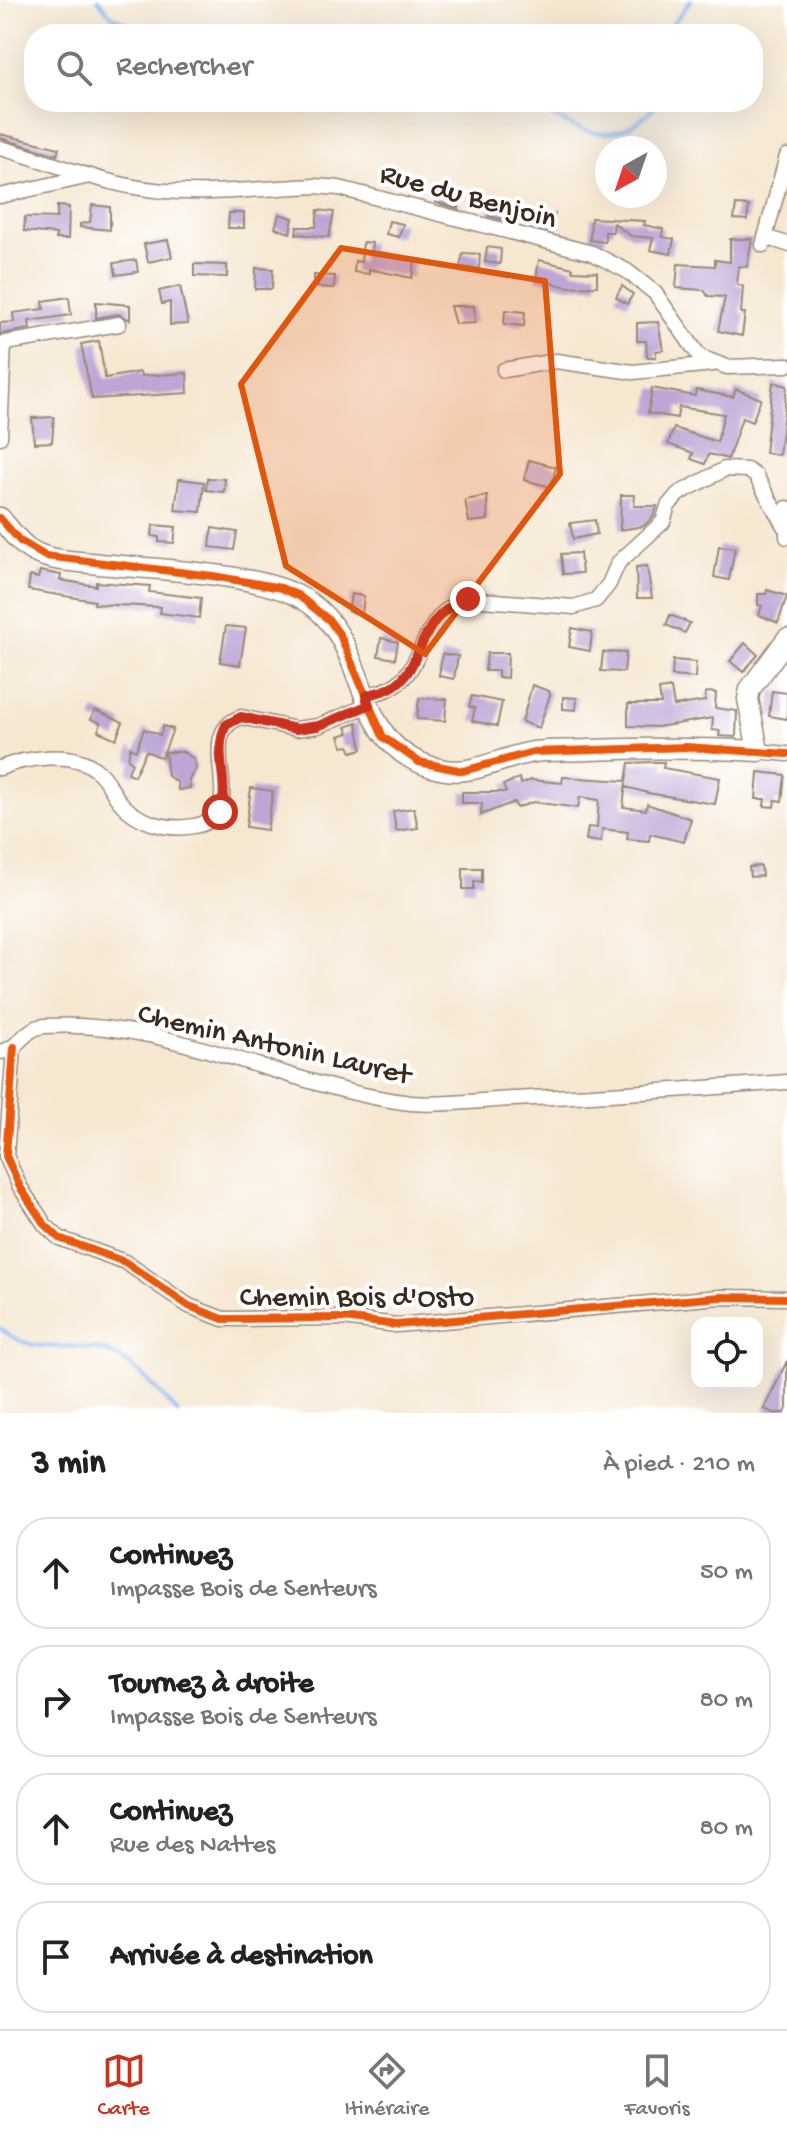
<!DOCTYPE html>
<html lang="fr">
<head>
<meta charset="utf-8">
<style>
  body { margin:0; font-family:"Gochi Hand",sans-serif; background:#f2f2f2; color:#222 }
  .controls { position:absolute; right:24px; bottom:24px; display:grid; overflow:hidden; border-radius:16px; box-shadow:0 8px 32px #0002 }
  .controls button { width:72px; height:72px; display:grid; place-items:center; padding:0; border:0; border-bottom:2px solid #e0e0e0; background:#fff; color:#222; font:40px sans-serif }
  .compass { position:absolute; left:595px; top:136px; width:72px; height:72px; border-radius:50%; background:#fff; box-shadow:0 8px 32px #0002; rotate:220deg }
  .stop { position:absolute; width:24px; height:24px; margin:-18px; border:6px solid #c8321e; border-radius:50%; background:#fff }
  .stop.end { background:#c8321e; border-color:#fff; box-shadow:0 2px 8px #0008 }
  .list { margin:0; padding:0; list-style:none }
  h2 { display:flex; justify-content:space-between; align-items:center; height:104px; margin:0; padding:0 32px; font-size:34px }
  h2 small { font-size:26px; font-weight:400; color:#767676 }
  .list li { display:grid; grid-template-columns:52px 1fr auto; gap:24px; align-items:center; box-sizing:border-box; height:112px; margin:0 16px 16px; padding:0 16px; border:2px solid #e0e0e0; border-radius:32px }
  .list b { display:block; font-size:30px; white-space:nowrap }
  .list p { margin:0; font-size:26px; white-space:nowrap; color:#767676 }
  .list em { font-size:26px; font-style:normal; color:#767676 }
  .icon { flex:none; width:44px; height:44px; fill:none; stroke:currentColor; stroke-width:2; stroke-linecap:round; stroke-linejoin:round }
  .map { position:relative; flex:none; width:787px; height:1413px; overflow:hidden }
  .search { position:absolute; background:#fff; box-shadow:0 8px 32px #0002; left:24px; right:24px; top:24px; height:88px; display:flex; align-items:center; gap:20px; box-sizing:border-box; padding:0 28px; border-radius:32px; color:#767676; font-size:30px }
  .sheet { height:616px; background:#fff }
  nav { display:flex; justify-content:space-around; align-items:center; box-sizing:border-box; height:112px; border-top:2px solid #e0e0e0; background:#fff; font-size:22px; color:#767676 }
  nav a { display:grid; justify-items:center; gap:4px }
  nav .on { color:#c8321e }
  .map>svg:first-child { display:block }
</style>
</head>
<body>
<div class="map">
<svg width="787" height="1413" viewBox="0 0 787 1413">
  <rect width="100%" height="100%" fill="#fff"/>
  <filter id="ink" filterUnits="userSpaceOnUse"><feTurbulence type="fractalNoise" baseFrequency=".0125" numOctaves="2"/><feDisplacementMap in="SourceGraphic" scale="16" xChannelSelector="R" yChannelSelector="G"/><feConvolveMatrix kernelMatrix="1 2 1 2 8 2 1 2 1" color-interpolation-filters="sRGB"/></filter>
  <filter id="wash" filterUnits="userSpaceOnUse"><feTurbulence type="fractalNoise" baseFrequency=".006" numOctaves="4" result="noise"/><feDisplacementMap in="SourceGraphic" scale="32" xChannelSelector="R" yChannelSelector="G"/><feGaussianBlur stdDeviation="1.8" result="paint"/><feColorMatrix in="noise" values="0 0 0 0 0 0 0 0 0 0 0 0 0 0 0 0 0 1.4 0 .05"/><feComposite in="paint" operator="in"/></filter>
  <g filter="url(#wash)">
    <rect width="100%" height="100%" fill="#f6e7d1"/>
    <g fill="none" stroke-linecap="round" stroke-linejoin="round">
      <g stroke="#87b8f3" stroke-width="4">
        <polyline points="98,0 112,16 147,34"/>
        <polyline points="199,34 238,34"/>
        <polyline points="665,34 691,0"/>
        <polyline points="312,102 322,102"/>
        <polyline points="338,102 339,102"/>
        <path d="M525,102c54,27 87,54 134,0"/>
        <path d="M0,1328c36,31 66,11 107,24 26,9 53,41 71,61"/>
      </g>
    </g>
    <g id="blocks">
      <g fill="#bda6d6">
        <polygon points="0,134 59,148 57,155 0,138"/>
        <polygon points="435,192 458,194 459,209 435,202"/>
        <polygon points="92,205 110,207 110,230 80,227 80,224 90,222"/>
        <polygon points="736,205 749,206 747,220 734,219"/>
        <polygon points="57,206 69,207 68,239 56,239 56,234 24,231 25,217 57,218"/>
        <polygon points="490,208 514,212 512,222 489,216"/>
        <polygon points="318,210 334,212 329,237 296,234 297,227 316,227"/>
        <polygon points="538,212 555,214 554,230 536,226"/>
        <polygon points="229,213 244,213 244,228 228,228"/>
        <polygon points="279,214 293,218 290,233 275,228"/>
        <polygon points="591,218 645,221 644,225 663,229 662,237 674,239 671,254 650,250 653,238 631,236 614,223 613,232 605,232 605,242 590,240"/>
        <polygon points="389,221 403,224 399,237 386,234"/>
        <polygon points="730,239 752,239 747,267 739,266 737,285 743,286 741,313 745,313 742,336 718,331 725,297 708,296 704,290 676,288 678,264 715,266 715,260 730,262"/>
        <polygon points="168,240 172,257 148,262 144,244"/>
        <polygon points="363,242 372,243 371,251 415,259 412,278 369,269 369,274 354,272 355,261 361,262"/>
        <polygon points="487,247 501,249 500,264 485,262"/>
        <polygon points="463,253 480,254 479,269 460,267"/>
        <polygon points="136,260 138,272 116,275 114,263"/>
        <polygon points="539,260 573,268 572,271 597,272 597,286 568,287 536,279"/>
        <polygon points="194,264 227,265 227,277 194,276"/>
        <polygon points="256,268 273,269 272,289 255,289"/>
        <polygon points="314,275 335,276 334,288 314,287"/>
        <polygon points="180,286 188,324 170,325 170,302 162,304 159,291"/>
        <polygon points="622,286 633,294 627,304 616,297"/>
        <polygon points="69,297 71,315 29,321 30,329 0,334 0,323 14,322 13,313 44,309 43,301"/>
        <polygon points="96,302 130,305 130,320 118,314 96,318"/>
        <polygon points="450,306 474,306 475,323 455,324"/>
        <polygon points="505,310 525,312 524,326 504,324"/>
        <polygon points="658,322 663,350 656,351 656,357 647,357 646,341 637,341 637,323"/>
        <polygon points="99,341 105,378 140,372 141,376 187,373 188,393 92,399 81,344"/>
        <polygon points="773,382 787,386 779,455 765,453"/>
        <polygon points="652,388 695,396 696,390 733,397 736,389 761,399 752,422 742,418 728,459 709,454 705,464 691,459 693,453 668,444 674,428 717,442 724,414 679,407 677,418 648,413"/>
        <polygon points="54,417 52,442 34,443 32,418"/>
        <polygon points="529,460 556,467 551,487 524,480"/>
        <polygon points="207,478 225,479 224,492 206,490"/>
        <polygon points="179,479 204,482 201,512 175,510"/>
        <polygon points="621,495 635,495 634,506 657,506 654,516 644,526 620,530"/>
        <polygon points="487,496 488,520 469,522 465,500"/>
        <polygon points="595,520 597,534 573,539 570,523"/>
        <polygon points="153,525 176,527 174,543 159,542 159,537 152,536"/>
        <polygon points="212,528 237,532 234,550 210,547"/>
        <polygon points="719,546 735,548 729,580 714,577"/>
        <polygon points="580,553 582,573 563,574 561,554"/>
        <polygon points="647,566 652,598 637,598 636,567"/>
        <polygon points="40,571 61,575 60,580 96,586 96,582 150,586 149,592 201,598 199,618 160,613 161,607 94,604 95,601 28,590 30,576 38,578"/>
        <polygon points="767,590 787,596 778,623 759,615 762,606 758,605 758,594 766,594"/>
        <polygon points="351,594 364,596 362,614 348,612"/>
        <polygon points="670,615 690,623 685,633 666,625"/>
        <polygon points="226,626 246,628 240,665 220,662"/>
        <polygon points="572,628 592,632 590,651 569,647"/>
        <polygon points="381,638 398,642 395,659 378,656"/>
        <polygon points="745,643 758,655 743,672 730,661"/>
        <polygon points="603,652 626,653 624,672 601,671"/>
        <polygon points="487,653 508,653 507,678 498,677 498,671 485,671"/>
        <polygon points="442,654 458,656 454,679 439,676"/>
        <polygon points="673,660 696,662 695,678 672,676"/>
        <polygon points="532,685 549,691 550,695 539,728 522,722"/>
        <polygon points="671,688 674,706 705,701 706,692 716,693 715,708 737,711 736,737 719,736 720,731 712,730 713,718 658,727 628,726 628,704 661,704 659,690"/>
        <polygon points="772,691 787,693 787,719 769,716"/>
        <polygon points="472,696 502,702 497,726 472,721 475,708 469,707"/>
        <polygon points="563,697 577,698 576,710 563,709"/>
        <polygon points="419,698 447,699 445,721 417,719"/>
        <polygon points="95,710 123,722 116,739 98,731 101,723 91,719"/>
        <polygon points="357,723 362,749 352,752 349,746 343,747 339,736 349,733 346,727"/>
        <polygon points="163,726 173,729 162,758 146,751 134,776 128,773 132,762 128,759 130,747 136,751 144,729 160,735"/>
        <polygon points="165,752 183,752 194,759 196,768 189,780 190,788 178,790 177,782 168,776"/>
        <polygon points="654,762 664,762 663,768 720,778 715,804 648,793 626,787 626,783 623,807 646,810 647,804 691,819 684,842 650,834 649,841 627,839 628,832 602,829 601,842 586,840 588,827 597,828 599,800 580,797 578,808 533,802 517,808 514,802 481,815 482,803 462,803 462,792 506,792 503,785 519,778 521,784 531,780 562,783 563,777 626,781 629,763"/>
        <polygon points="758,772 785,775 782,801 775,800 774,807 764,806 765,799 756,799"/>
        <polygon points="251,788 273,791 267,830 246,827"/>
        <polygon points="414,808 418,828 396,831 393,811"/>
        <polygon points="761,866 762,876 750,877 749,867"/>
        <polygon points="463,868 482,868 482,882 474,881 474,889 463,889"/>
        <polygon points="787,1361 787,1408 785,1413 774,1413 764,1409"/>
      </g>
    </g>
  </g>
  <g filter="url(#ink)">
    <use href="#blocks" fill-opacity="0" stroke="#988878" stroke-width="2"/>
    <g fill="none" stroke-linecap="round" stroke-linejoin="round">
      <g stroke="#988878" stroke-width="17">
        <g id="street">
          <path d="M0,148c51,13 102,37 155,42 52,6 108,-2 160,-4l24,2 253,65 35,18 28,22 45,64 27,10 60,-2"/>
          <polyline points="0,196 90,176"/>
          <polyline points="765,237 787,244"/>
          <polyline points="763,245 787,156"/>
          <polyline points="0,344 119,324"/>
          <polyline points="504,370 556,361 633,372 713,364"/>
          <polyline points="0,437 4,344"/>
          <polyline points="787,508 787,537"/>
          <path d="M366,696c7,-3 17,-4 24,-8 37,-18 27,-74 78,-89l106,8 22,-7 13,-16 9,-21 45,-41 5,-16 10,-12 47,-25 22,1 9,6 28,50"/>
          <polyline points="758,751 787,754"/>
          <path d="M0,768c25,-10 73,-18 95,1 11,8 15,19 22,29 17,24 49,33 77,28 62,-11 -5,-91 47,-109l55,12 22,-3 51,-21"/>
          <polyline points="14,1047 6,1156 20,1187 45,1225 59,1238 125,1262 189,1306 223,1319 344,1318 396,1325 720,1297 787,1298"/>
          <path d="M0,1052c20,-3 24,-25 45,-26 123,-8 244,63 366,77 33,3 70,-3 103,-4 91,-4 182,-10 273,-17"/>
        </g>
      </g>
      <g stroke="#988878" stroke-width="23">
        <path id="secondary" d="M0,518c9,10 17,23 29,31 19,13 48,12 70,15 53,5 153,9 197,31 84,41 45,157 149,175 31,5 59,-14 89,-18 17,-2 36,-1 54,-2 57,-2 113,-2 170,1l-10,-52 2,-10 37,-50"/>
      </g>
      <use href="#street" stroke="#fff" stroke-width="14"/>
      <use href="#secondary" stroke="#fff" stroke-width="20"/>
      <g stroke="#fff" stroke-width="13">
        <g id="cycleway">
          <polyline points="0,518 20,541 45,556 213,576 281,588 299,596 329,620 340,635 383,737 419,762 463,771 533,752 687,747 787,754"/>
          <polyline points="14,1047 6,1156 20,1187 45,1225 59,1238 125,1262 189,1306 223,1319 344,1318 396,1325 720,1297 787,1298"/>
        </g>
      </g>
      <use href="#cycleway" stroke="#e8590c" stroke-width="8"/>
    </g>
  </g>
  <g fill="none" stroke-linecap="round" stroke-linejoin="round" filter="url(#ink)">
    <path stroke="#c8321e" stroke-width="10" d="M220,812c11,-28 -8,-59 6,-87l15,-8 55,12 22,-3 51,-21 -3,-9c7,-3 17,-4 24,-8 36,-18 24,-73 78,-89"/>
  </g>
  <path fill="#df570d" fill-opacity="0.2" stroke="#df570d" stroke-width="6" stroke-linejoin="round" d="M341,248l204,33 15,193 -135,180 -139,-88 -45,-182z"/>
  <g text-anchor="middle" stroke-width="8" stroke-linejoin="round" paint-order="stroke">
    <g font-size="30" fill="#3b2a1e" stroke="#fff">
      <text transform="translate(469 194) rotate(15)" y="10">Rue du Benjoin</text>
      <text transform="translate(275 1042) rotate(13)" y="10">Chemin Antonin Lauret</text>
      <text x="357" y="1305">Chemin Bois d'Osto</text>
    </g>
  </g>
</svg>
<div class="controls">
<button><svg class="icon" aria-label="locate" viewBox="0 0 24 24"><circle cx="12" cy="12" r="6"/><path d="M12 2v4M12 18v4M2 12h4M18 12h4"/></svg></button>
</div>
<svg class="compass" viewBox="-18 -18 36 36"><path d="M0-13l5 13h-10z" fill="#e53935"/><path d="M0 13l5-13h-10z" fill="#767676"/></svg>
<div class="stop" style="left:220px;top:812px"></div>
<div class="stop end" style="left:468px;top:599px"></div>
<div class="search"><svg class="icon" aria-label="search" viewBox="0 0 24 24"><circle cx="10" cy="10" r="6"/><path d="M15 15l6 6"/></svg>Rechercher</div>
</div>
<section class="sheet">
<h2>3 min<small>À pied · 210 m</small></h2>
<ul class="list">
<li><svg class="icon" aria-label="ahead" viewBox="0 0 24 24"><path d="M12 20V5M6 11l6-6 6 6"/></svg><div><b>Continuez</b><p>Impasse Bois de Senteurs</p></div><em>50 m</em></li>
<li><svg class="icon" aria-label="right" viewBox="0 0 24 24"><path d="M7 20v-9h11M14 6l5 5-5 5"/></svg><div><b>Tournez à droite</b><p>Impasse Bois de Senteurs</p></div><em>80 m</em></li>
<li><svg class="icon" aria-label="ahead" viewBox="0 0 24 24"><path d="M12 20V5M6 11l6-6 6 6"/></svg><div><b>Continuez</b><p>Rue des Nattes</p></div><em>80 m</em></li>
<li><svg class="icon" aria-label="arrive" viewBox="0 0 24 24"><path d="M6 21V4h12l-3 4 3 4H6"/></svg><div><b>Arrivée à destination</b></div></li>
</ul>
</section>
<nav>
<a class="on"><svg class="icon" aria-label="map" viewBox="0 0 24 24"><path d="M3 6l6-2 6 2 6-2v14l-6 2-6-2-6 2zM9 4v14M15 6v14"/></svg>Carte</a>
<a><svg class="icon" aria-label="directions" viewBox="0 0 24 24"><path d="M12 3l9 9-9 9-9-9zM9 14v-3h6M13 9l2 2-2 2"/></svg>Itinéraire</a>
<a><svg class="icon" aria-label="saved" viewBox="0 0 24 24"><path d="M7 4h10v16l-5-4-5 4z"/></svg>Favoris</a>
</nav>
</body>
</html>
